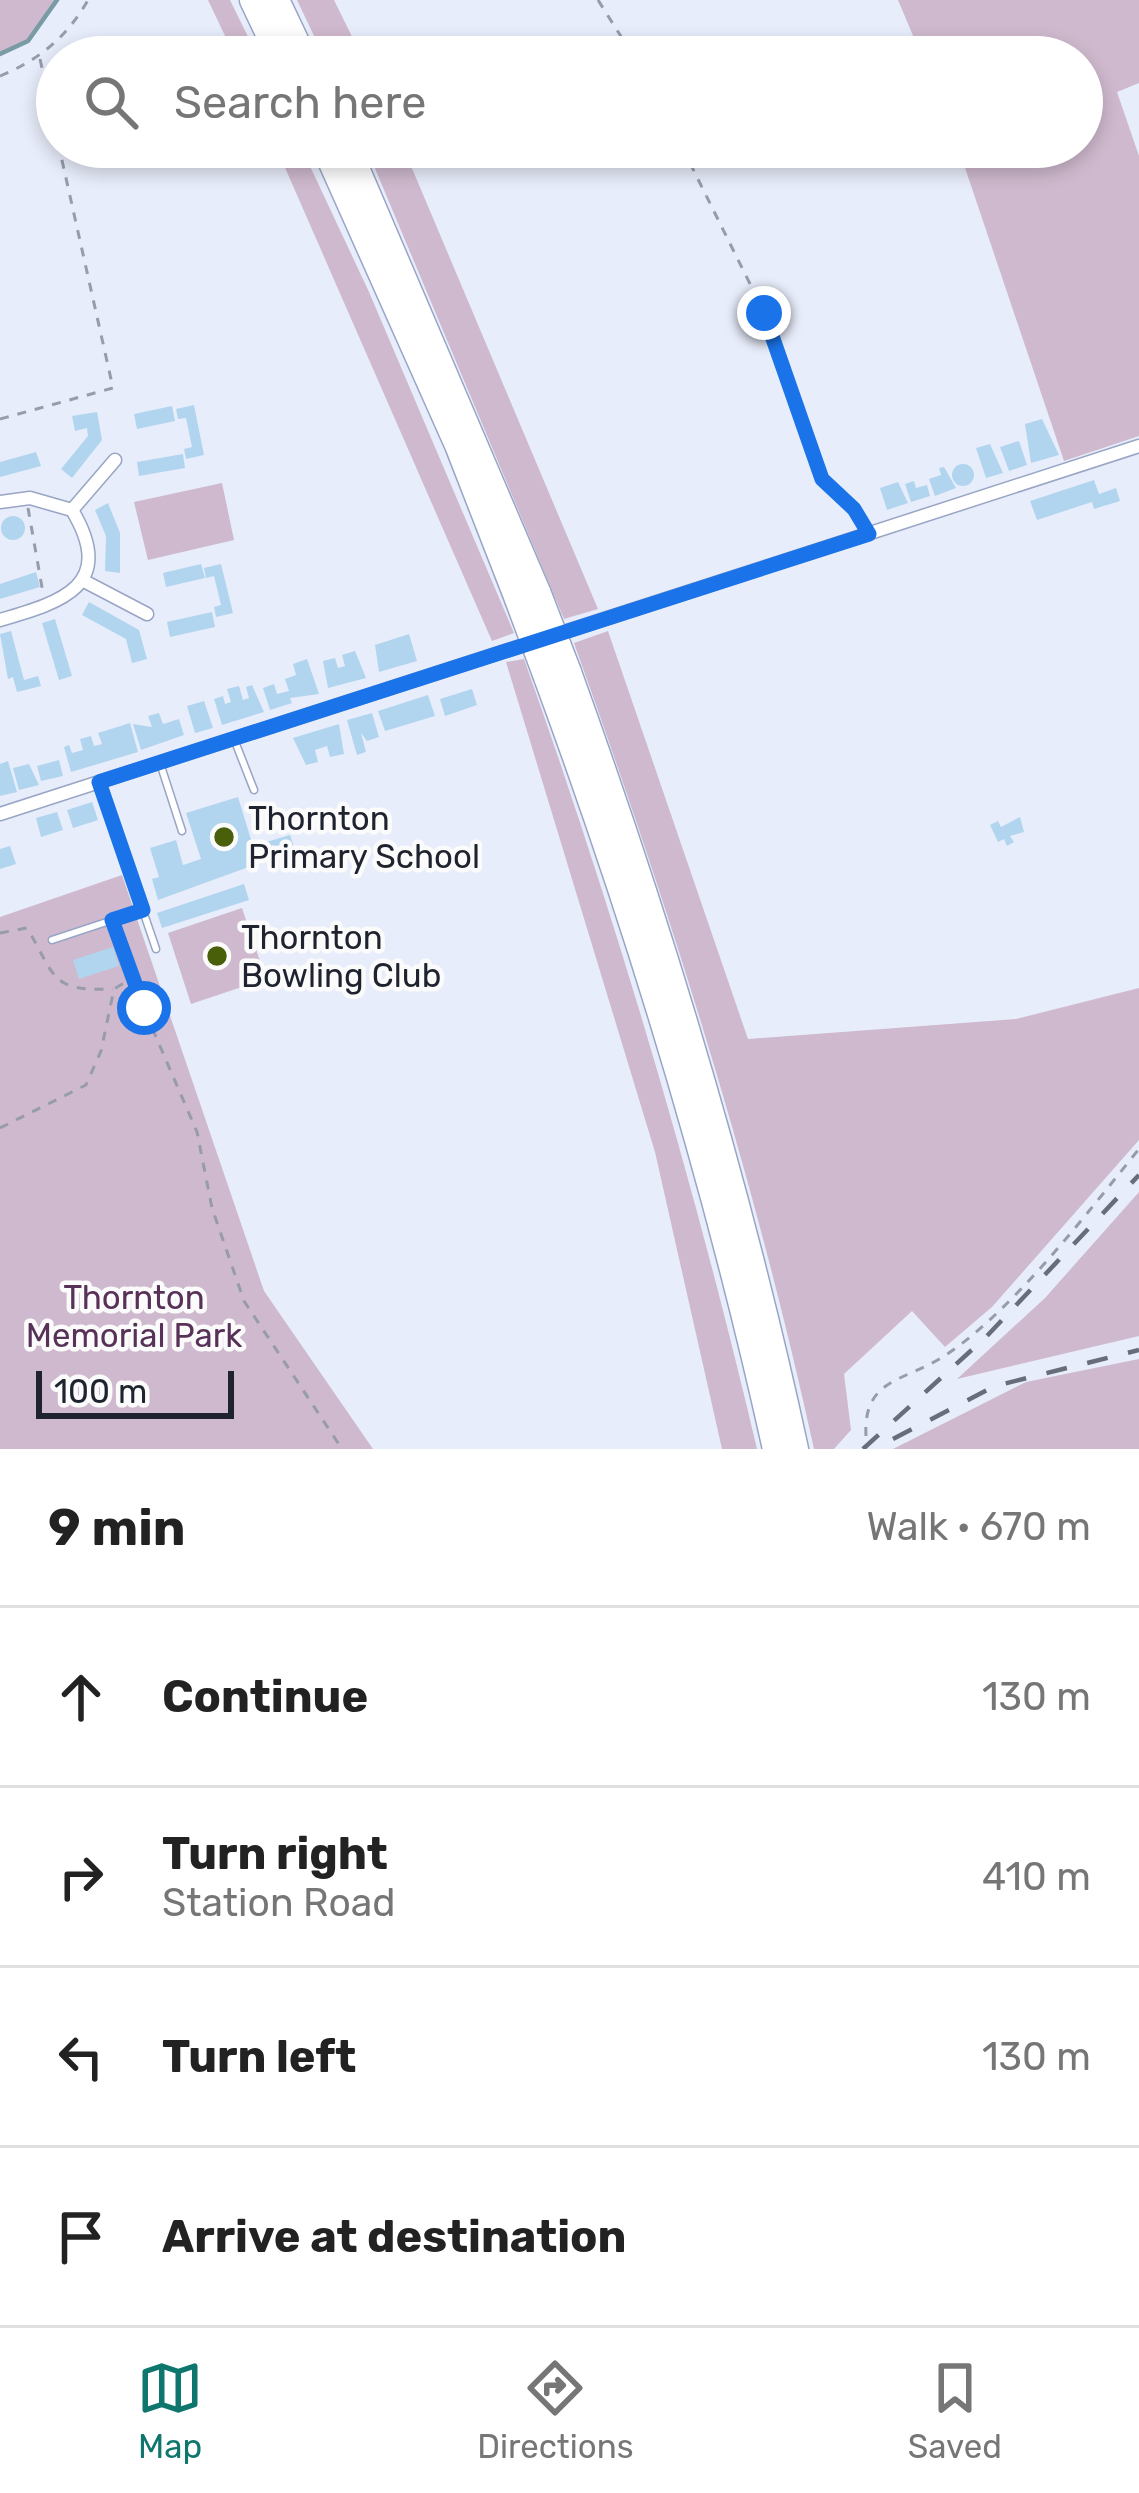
<!DOCTYPE html>
<html lang="en">
<head>
<meta charset="utf-8">
<style>
  body { margin:0; font-family:Rubik,sans-serif; background:#f2f2f2; color:#222 }
  .scale { position:absolute; left:36px; bottom:30px; width:198px; box-sizing:border-box; padding-left:12px; border:6px solid #1e232f; border-top:0; font-size:33px; line-height:42px; white-space:nowrap; color:#1e232f; -webkit-text-stroke:9px #fbfbfb; paint-order:stroke }
  .stop { position:absolute; width:36px; height:36px; margin:-27px; border:9px solid #1a73e8; border-radius:50%; background:#fff }
  .stop.end { background:#1a73e8; border-color:#fff; box-shadow:0 3px 12px #0008 }
  .list { margin:0; padding:0; list-style:none }
  h2 { display:flex; justify-content:space-between; align-items:center; height:156px; margin:0; padding:0 48px; font-size:51px }
  h2 small { font-size:39px; font-weight:400; color:#767676 }
  .list li { display:grid; grid-template-columns:78px 1fr auto; gap:36px; align-items:center; box-sizing:border-box; height:180px; padding:0 48px; border-top:3px solid #e0e0e0 }
  .list b { display:block; font-size:45px; white-space:nowrap }
  .list p { margin:0; font-size:39px; white-space:nowrap; color:#767676 }
  .list em { font-size:39px; font-style:normal; color:#767676 }
  .icon { flex:none; width:66px; height:66px; fill:none; stroke:currentColor; stroke-width:2; stroke-linecap:round; stroke-linejoin:round }
  .map { position:relative; flex:none; width:1139px; height:1449px; overflow:hidden }
  .search { position:absolute; background:#fff; box-shadow:0 6px 18px #0003; left:36px; right:36px; top:36px; height:132px; display:flex; align-items:center; gap:30px; box-sizing:border-box; padding:0 42px; border-radius:66px; color:#767676; font-size:45px }
  .sheet { height:876px; background:#fff }
  nav { display:flex; justify-content:space-around; align-items:center; box-sizing:border-box; height:168px; border-top:3px solid #e0e0e0; background:#fff; font-size:33px; color:#767676 }
  nav a { display:grid; justify-items:center; gap:6px }
  nav .on { color:#0f766e }
  .map>svg:first-child { display:block }
</style>
</head>
<body>
<div class="map">
<svg width="1139" height="1449" viewBox="0 0 1139 1449">
  <rect width="100%" height="100%" fill="#e8edfb"/>
  <g fill="#cfb9ce">
    <polygon points="0,0 57,0 28,41 0,54"/>
    <polygon points="208,0 230,0 258,57 235,57"/>
    <polygon points="297,0 334,0 362,57 324,57"/>
    <polygon points="898,0 1139,0 1139,83 1117,92 1139,156 1139,436 1064,461 958,147 1082,147 1082,57 922,57"/>
    <polygon points="276,147 301,147 369,292 514,633 492,641"/>
    <polygon points="366,147 403,147 598,609 564,619"/>
    <polygon points="222,483 234,540 148,560 134,502"/>
    <path d="M608,631l140,408 268,-20 123,-31v152l-147,167 -47,40 -33,-36 -68,63 7,56 -17,19h-20c-60,-275 -145,-541 -240,-806z"/>
    <path d="M524,659c92,259 170,522 233,790h-35l-67,-297 -149,-490z"/>
    <polygon points="122,875 264,1291 373,1449 0,1449 0,917"/>
    <polygon points="242,908 266,979 191,1004 168,933"/>
    <polygon points="1139,1192 1139,1336 957,1379 1045,1298"/>
    <polygon points="1139,1359 1139,1449 893,1449 1026,1382"/>
  </g>
  <g fill="none" stroke-linecap="round" stroke-linejoin="round">
    <polyline stroke="#789ba5" stroke-width="4.5" points="0,54 28,41 57,0"/>
  </g>
  <g fill="#b1d5ee">
    <polygon points="194,405 204,455 186,459 184,449 192,447 186,418 178,419 176,409"/>
    <polygon points="172,406 175,421 137,429 134,414"/>
    <polygon points="97,412 102,440 72,478 61,469 88,436 87,428 75,431 72,416"/>
    <polygon points="1042,419 1059,455 1031,463 1025,424"/>
    <polygon points="1019,441 1027,465 1009,471 1000,447"/>
    <polygon points="990,444 1003,473 986,478 976,448"/>
    <polygon points="36,452 41,466 0,477 0,462"/>
    <polygon points="183,454 185,468 139,476 137,462"/>
    <circle cx="963" cy="475" r="11"/>
    <polygon points="944,467 956,488 935,496 929,479 941,475 939,468"/>
    <polygon points="1094,480 1099,494 1116,488 1120,501 1094,509 1092,502 1037,520 1030,501"/>
    <polygon points="914,481 916,488 927,485 930,496 911,502 905,484"/>
    <polygon points="898,482 908,503 887,510 880,488"/>
    <polygon points="108,503 120,533 120,573 105,571 106,536 95,510"/>
    <circle cx="13" cy="528" r="12"/>
    <polygon points="201,564 205,578 166,587 163,573"/>
    <polygon points="221,564 233,613 216,617 214,607 221,605 214,576 206,578 204,568"/>
    <polygon points="36,572 40,587 0,599 0,584"/>
    <polygon points="89,602 139,630 147,659 132,663 126,639 82,615"/>
    <polygon points="212,612 215,627 170,637 167,622"/>
    <polygon points="55,619 72,676 59,680 42,623"/>
    <polygon points="11,631 24,680 38,676 41,686 17,692 13,677 8,679 0,634"/>
    <polygon points="409,634 417,661 379,672 375,645"/>
    <polygon points="355,651 366,678 328,688 323,661 335,658 338,668 345,666 342,655"/>
    <polygon points="307,659 319,694 290,698 292,703 270,710 263,688 274,684 277,694 289,691 285,679 296,675 293,664"/>
    <polygon points="252,685 264,712 222,725 214,699 223,696 225,704 231,702 227,689 239,686 243,700 249,698 246,687"/>
    <polygon points="472,689 477,705 445,716 440,699"/>
    <polygon points="428,695 435,716 385,731 378,711"/>
    <polygon points="204,701 213,728 195,733 187,706"/>
    <polygon points="159,713 163,724 179,719 184,735 141,750 133,724 152,727 148,716"/>
    <polygon points="372,713 379,737 367,741 361,733 366,752 357,755 347,720"/>
    <polygon points="130,723 138,752 71,772 64,747 69,745 72,753 83,750 80,739 91,736 94,746 102,744 98,733"/>
    <polygon points="339,724 344,754 330,757 327,746 315,750 318,762 306,765 293,738"/>
    <polygon points="59,760 63,776 41,781 37,766"/>
    <polygon points="8,761 17,792 0,796 0,764"/>
    <polygon points="29,764 39,785 19,790 13,768"/>
    <polygon points="238,797 253,846 290,835 295,850 158,900 152,879 159,877 150,848 176,840 183,865 201,859 186,813"/>
    <polygon points="92,802 98,820 73,828 67,810"/>
    <polygon points="57,812 63,830 41,837 36,818"/>
    <polygon points="1020,817 1024,832 1010,836 1014,842 1007,846 1004,839 998,842 990,825 998,821 1001,827"/>
    <polygon points="10,846 16,864 0,869 0,849"/>
    <polygon points="244,884 249,900 162,928 157,913"/>
    <polygon points="113,947 119,966 79,979 73,960"/>
  </g>
  <g fill="none" stroke-linecap="round" stroke-linejoin="round">
    <g stroke="#98a5c4" stroke-width="9">
      <g id="lane">
        <polyline points="234,739 254,790"/>
        <polyline points="160,763 182,831"/>
        <polyline points="99,782 156,949"/>
        <polyline points="52,940 143,910"/>
      </g>
    </g>
    <g stroke="#98a5c4" stroke-width="15">
      <g id="street">
        <path d="M0,502l30,-4 42,12c45,75 -9,92 -72,110"/>
        <polyline points="72,510 115,460"/>
        <polyline points="84,581 147,614"/>
        <polyline points="555,635 1139,446"/>
        <polyline points="0,814 536,641"/>
      </g>
    </g>
    <g stroke="#98a5c4" stroke-width="27">
      <g id="highway">
        <polyline points="252,0 279,57"/>
        <polyline points="277,0 304,57"/>
        <polyline points="324,147 457,445 517,599"/>
        <polyline points="348,147 539,594"/>
        <path d="M569,672c92,255 170,513 227,777"/>
        <path d="M546,677c93,252 171,510 229,772"/>
      </g>
    </g>
    <g stroke="#979caa" stroke-width="3" stroke-dasharray="9 9" stroke-linecap="butt">
      <polyline points="598,0 634,57"/>
      <polyline points="40,59 57,138"/>
      <path d="M0,76c39,-16 67,-39 88,-76"/>
      <polyline points="682,147 764,312 822,479 863,521"/>
      <polyline points="0,419 113,388 59,147"/>
      <polyline points="28,508 43,593"/>
      <path d="M0,933l27,-5c29,48 22,64 86,61"/>
      <polyline points="131,979 197,1132 212,1208 244,1301 342,1449"/>
      <polyline points="0,1128 86,1085 101,1051 114,989 131,979 116,930"/>
      <path d="M866,1436c-3,-56 35,-54 75,-78 68,-42 147,-146 198,-209"/>
    </g>
    <use href="#lane" stroke="#fff" stroke-width="6"/>
    <use href="#street" stroke="#fff" stroke-width="12"/>
    <use href="#highway" stroke="#fff" stroke-width="24"/>
    <g stroke="#686d7a" stroke-width="4.5" stroke-dasharray="21 21" stroke-linecap="butt">
      <polyline points="893,1439 995,1386 1139,1350"/>
      <polyline points="863,1449 987,1336 1139,1175"/>
    </g>
    <g stroke="#98a5c4" stroke-width="27" stroke-linecap="butt">
      <g id="highway-bridge">
        <polyline points="539,594 569,672"/>
        <polyline points="517,599 546,677"/>
      </g>
    </g>
    <use href="#highway-bridge" stroke="#fff" stroke-width="24"/>
  </g>
  <g fill="none" stroke-linecap="round" stroke-linejoin="round">
    <polyline stroke="#1a73e8" stroke-width="15" points="144,1008 112,920 143,910 99,782 869,534 854,509 822,479 764,313"/>
  </g>
  <g fill="#4a5f09" stroke="#fbfbfb" stroke-width="4.5">
    <circle cx="224" cy="837" r="12"/>
    <circle cx="217" cy="956" r="12"/>
  </g>
  <g text-anchor="middle" stroke-width="9" stroke-linejoin="round" paint-order="stroke">
    <g font-size="33" fill="#1e232f" stroke="#fbfbfb" text-anchor="start">
      <text x="248" y="830">Thornton<tspan x="248" dy="38">Primary School</tspan></text>
      <text x="241" y="949">Thornton<tspan x="241" dy="38">Bowling Club</tspan></text>
    </g>
    <g font-size="33" fill="#583158" stroke="#fbfbfb">
      <text x="134" y="1309">Thornton<tspan x="134" dy="38">Memorial Park</tspan></text>
    </g>
  </g>
</svg>
<div class="scale">100 m</div>
<div class="stop" style="left:144px;top:1008px"></div>
<div class="stop end" style="left:764px;top:313px"></div>
<div class="search"><svg class="icon" aria-label="search" viewBox="0 0 24 24"><circle cx="10" cy="10" r="6"/><path d="M15 15l6 6"/></svg>Search here</div>
</div>
<section class="sheet">
<h2>9 min<small>Walk · 670 m</small></h2>
<ul class="list">
<li><svg class="icon" aria-label="ahead" viewBox="0 0 24 24"><path d="M12 20V5M6 11l6-6 6 6"/></svg><div><b>Continue</b></div><em>130 m</em></li>
<li><svg class="icon" aria-label="right" viewBox="0 0 24 24"><path d="M7 20v-9h11M14 6l5 5-5 5"/></svg><div><b>Turn right</b><p>Station Road</p></div><em>410 m</em></li>
<li><svg class="icon" aria-label="left" viewBox="0 0 24 24"><path d="M17 20v-9H6M10 6l-5 5 5 5"/></svg><div><b>Turn left</b></div><em>130 m</em></li>
<li><svg class="icon" aria-label="arrive" viewBox="0 0 24 24"><path d="M6 21V4h12l-3 4 3 4H6"/></svg><div><b>Arrive at destination</b></div></li>
</ul>
</section>
<nav>
<a class="on"><svg class="icon" aria-label="map" viewBox="0 0 24 24"><path d="M3 6l6-2 6 2 6-2v14l-6 2-6-2-6 2zM9 4v14M15 6v14"/></svg>Map</a>
<a><svg class="icon" aria-label="directions" viewBox="0 0 24 24"><path d="M12 3l9 9-9 9-9-9zM9 14v-3h6M13 9l2 2-2 2"/></svg>Directions</a>
<a><svg class="icon" aria-label="saved" viewBox="0 0 24 24"><path d="M7 4h10v16l-5-4-5 4z"/></svg>Saved</a>
</nav>
</body>
</html>
